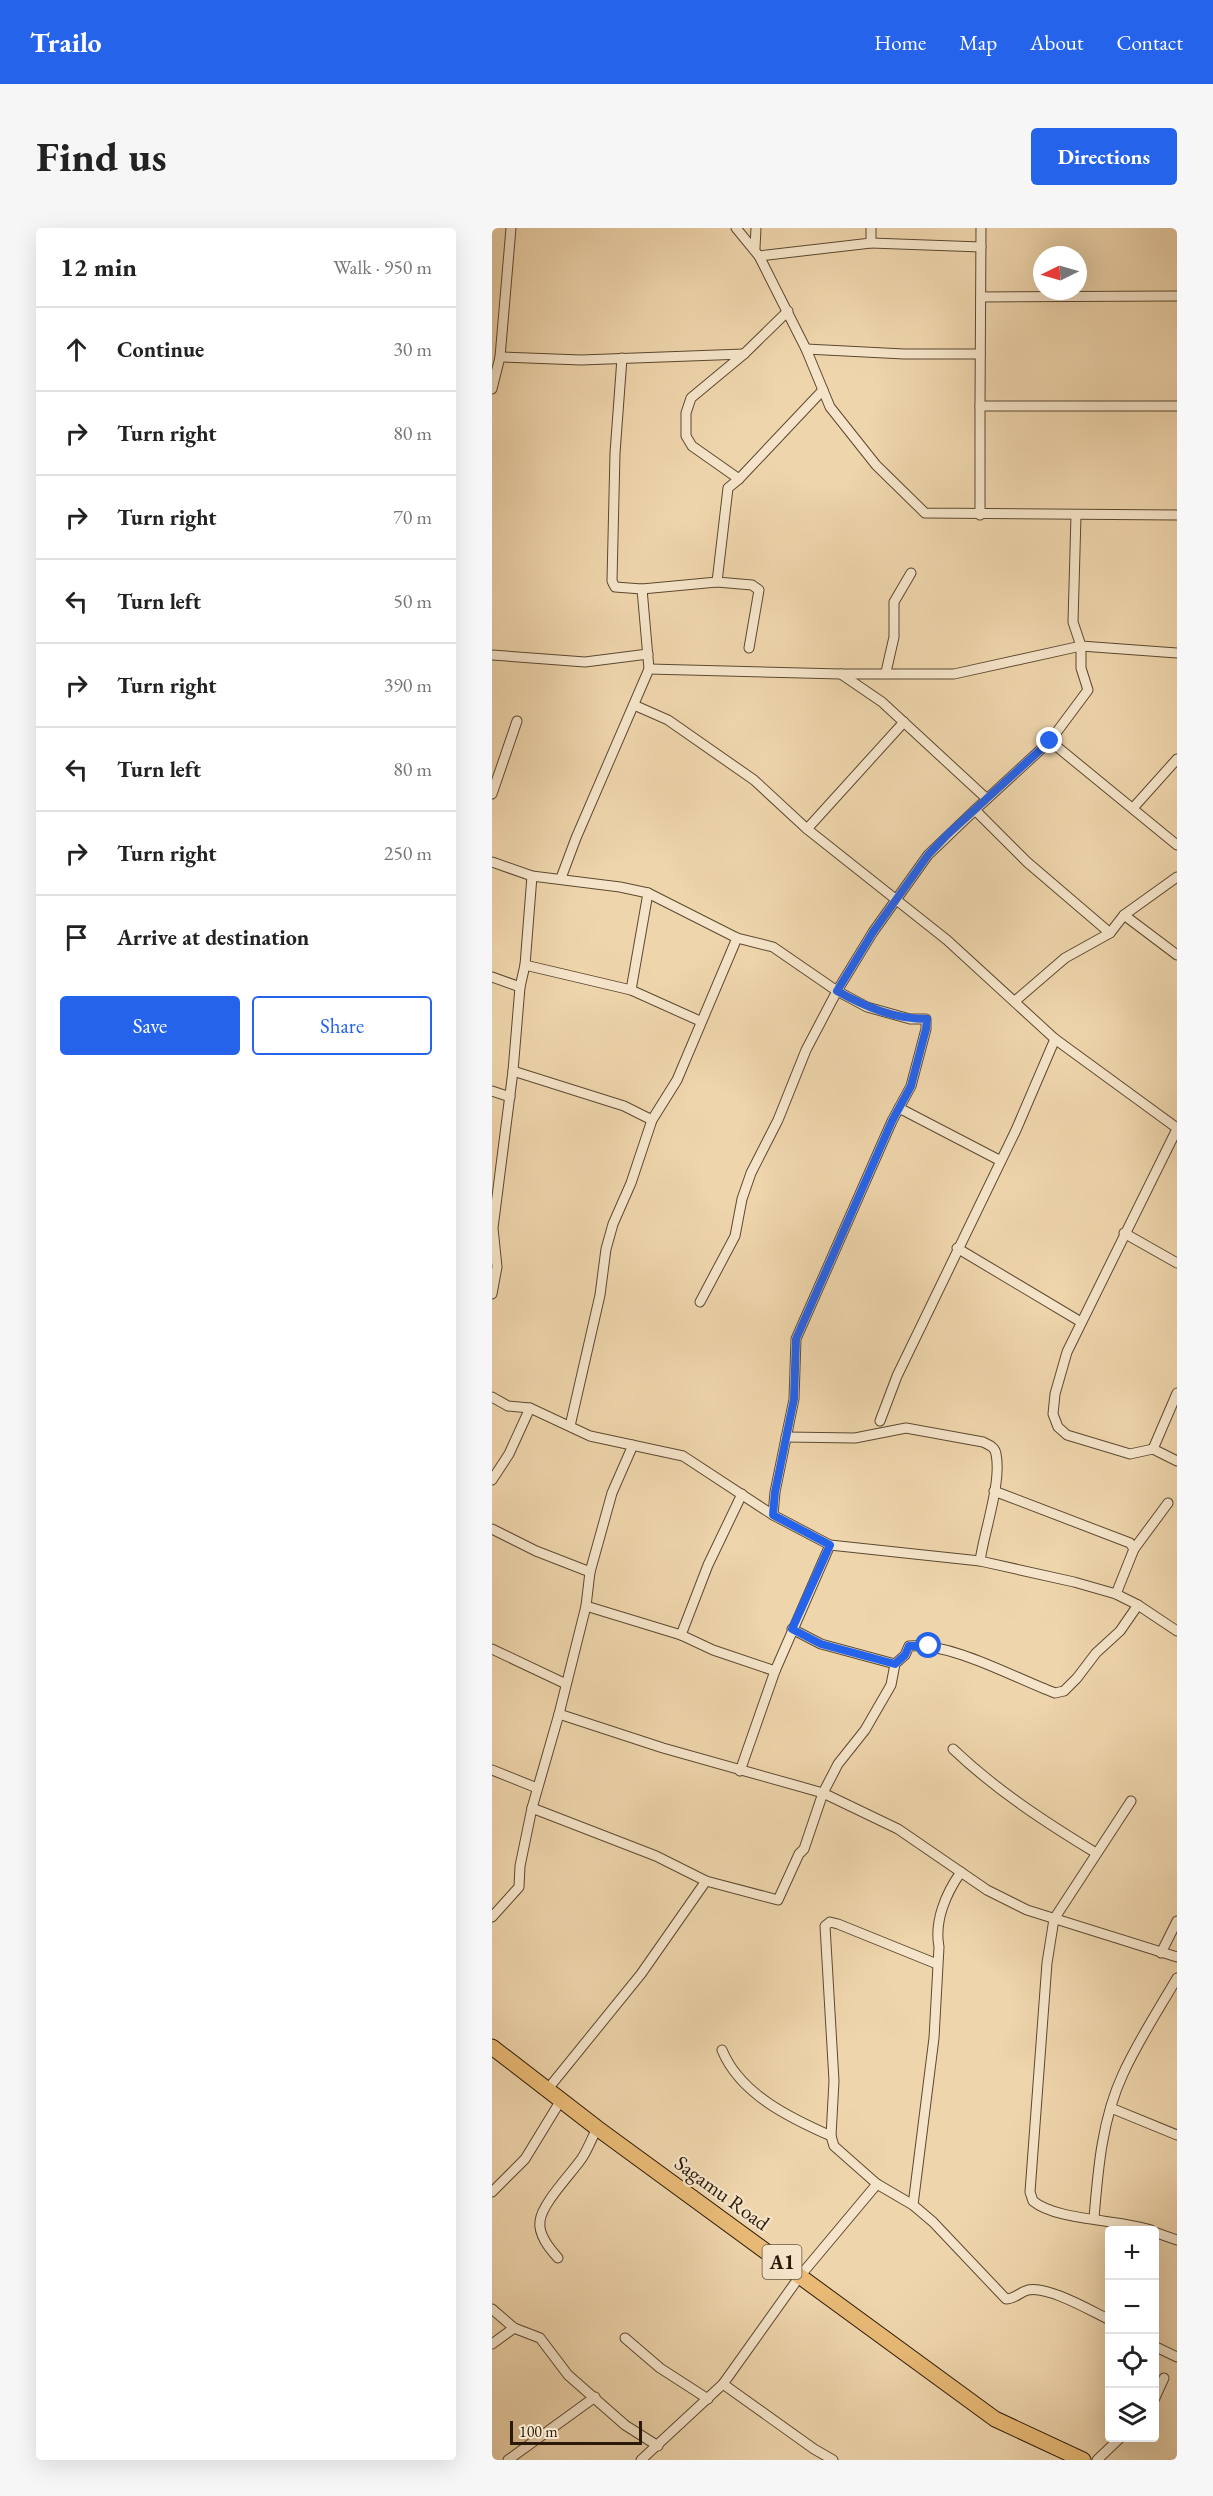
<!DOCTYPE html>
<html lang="en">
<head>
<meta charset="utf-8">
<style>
  body { margin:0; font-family:"EB Garamond",serif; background:#f6f6f6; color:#222 }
  .controls { position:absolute; right:18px; bottom:18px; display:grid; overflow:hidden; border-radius:6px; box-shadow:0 6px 24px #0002 }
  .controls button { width:54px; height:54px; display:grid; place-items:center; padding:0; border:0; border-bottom:2px solid #e0e0e0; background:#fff; color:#222; font:30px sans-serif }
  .compass { position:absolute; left:541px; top:18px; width:54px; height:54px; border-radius:50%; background:#fff; box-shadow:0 6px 24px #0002; rotate:265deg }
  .scale { position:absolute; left:18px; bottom:15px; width:132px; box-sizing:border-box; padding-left:6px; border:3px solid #2b1a07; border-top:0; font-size:16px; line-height:21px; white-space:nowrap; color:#2b1a07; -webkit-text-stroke:4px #f5e4c9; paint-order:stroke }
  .stop { position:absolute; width:18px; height:18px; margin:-14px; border:4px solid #2563eb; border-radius:50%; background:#fff }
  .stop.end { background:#2563eb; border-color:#fff; box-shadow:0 2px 6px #0008 }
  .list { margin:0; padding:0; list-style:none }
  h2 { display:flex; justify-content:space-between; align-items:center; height:78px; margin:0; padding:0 24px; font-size:26px }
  h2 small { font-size:20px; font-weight:400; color:#767676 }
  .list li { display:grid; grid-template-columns:39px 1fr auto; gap:18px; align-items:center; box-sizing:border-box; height:84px; padding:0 24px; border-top:2px solid #e0e0e0 }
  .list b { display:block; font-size:22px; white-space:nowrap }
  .list em { font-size:20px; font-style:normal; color:#767676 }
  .actions { display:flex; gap:12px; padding:18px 24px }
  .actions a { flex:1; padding:14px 0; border:2px solid #2563eb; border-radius:6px; text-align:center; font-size:21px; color:#2563eb }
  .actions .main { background:#2563eb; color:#fff }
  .icon { flex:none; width:33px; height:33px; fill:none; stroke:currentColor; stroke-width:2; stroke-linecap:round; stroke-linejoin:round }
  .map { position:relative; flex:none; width:685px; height:2232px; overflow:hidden; border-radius:6px }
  header { display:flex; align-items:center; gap:36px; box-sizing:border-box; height:84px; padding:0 30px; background:#2563eb; color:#fff }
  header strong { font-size:28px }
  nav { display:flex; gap:33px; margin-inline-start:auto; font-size:21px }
  .intro { display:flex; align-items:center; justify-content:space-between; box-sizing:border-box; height:144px; padding:0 36px }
  h1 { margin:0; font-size:42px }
  .button { padding:15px 27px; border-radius:6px; background:#2563eb; color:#fff; font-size:21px; font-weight:700 }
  main { display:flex; gap:36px; padding:0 36px }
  aside { flex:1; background:#fff; border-radius:6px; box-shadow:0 6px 24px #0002 }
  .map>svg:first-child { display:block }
</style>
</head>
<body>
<header>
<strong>Trailo</strong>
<nav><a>Home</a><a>Map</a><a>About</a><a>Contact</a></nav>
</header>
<div class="intro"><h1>Find us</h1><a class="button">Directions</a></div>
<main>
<aside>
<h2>12 min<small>Walk · 950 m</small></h2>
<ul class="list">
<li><svg class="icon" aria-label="ahead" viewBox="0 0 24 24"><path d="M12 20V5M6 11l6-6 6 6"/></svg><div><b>Continue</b></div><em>30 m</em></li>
<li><svg class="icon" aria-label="right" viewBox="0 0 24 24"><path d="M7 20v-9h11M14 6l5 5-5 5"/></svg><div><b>Turn right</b></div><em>80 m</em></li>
<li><svg class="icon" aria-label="right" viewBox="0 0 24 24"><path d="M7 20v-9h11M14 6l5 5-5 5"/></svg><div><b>Turn right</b></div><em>70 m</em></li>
<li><svg class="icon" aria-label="left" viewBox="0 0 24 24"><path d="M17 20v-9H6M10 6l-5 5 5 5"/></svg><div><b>Turn left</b></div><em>50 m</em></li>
<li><svg class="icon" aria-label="right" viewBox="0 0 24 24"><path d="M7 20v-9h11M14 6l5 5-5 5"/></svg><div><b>Turn right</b></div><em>390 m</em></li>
<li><svg class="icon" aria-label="left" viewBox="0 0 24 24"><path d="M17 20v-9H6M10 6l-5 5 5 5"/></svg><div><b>Turn left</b></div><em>80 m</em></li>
<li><svg class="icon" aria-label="right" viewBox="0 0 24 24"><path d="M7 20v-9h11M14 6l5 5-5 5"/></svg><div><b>Turn right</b></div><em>250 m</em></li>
<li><svg class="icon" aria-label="arrive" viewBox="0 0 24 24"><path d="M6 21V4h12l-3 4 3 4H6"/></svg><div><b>Arrive at destination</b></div></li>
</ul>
<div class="actions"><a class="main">Save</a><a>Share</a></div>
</aside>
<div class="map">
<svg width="685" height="2232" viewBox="0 0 685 2232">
  <rect width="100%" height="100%" fill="#efd5ac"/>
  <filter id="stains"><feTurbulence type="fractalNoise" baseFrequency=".00333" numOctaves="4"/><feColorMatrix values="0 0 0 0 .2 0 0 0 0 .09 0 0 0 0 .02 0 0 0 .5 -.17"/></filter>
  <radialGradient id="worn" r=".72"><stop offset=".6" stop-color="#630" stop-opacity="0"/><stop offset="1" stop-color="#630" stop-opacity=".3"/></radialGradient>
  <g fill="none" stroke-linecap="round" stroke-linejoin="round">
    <g stroke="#5c4930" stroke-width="11">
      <g id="minor">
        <polyline points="244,0 267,28 314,121 338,179 384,237 433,285 685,287"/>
        <polyline points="379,15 489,19"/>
        <polyline points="263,20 264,0"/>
        <polyline points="267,28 379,15 379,0"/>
        <polyline points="489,69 685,68"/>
        <polyline points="314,121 412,126 488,126"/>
        <polyline points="8,129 89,132 252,126"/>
        <polyline points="130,130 123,225 120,353 123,359 150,361 225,354"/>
        <polyline points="0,161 8,129 19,0"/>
        <polyline points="488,178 489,0"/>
        <polyline points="247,251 200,218 194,208 194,185 199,170 252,126 296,83"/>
        <polyline points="488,287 488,178 685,178"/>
        <polyline points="584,287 581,394 589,418 589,440 596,462 558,513 685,617"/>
        <polyline points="257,420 267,362 260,357 225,354 236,260 247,251 331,162"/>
        <polyline points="0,427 93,434 156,426"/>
        <polyline points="157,441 349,446 462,446 589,418 685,425"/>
        <polyline points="394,444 402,409 402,374 419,345"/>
        <polyline points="349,446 390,474 495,571"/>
        <polyline points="142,477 176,492 262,552 315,601 455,712 563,811 685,900"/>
        <polyline points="558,513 483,582 535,634 618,705"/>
        <polyline points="0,566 25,493"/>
        <polyline points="642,579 685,531"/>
        <polyline points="315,601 412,494"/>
        <polyline points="0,634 40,648 128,659 156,665 245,710 281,719 345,763 375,779 418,791 434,791 434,801 419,858 400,893 304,1111 302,1171 283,1264 281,1287"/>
        <polyline points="69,650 84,610 157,441 150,361"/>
        <polyline points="632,687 685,727"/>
        <polyline points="33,737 139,762 208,793"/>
        <polyline points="0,749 28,759"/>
        <polyline points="139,762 156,665"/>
        <polyline points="523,773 573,730 618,705 632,687 685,649"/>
        <polyline points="21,843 132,878 160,892"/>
        <polyline points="0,863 18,869"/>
        <polyline points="407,880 507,932"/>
        <polyline points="685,901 575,1124 563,1166 561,1186 566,1199 575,1207 638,1226 661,1221 685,1233"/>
        <polyline points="632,1005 685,1035"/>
        <polyline points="465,1020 589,1094"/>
        <polyline points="0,1066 5,1039 1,1000 21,843 28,759 33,737 40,648"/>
        <polyline points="208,1074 243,1008 250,971 259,945 286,892 314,822 345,763 381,704 436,627 483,582"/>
        <polyline points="0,1169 16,1178 38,1180 98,1208 191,1228 281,1287 338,1317 488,1333 582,1354 624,1366 646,1377 685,1403"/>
        <polyline points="388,1193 405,1148 524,902 563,811"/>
        <polyline points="78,1198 108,1067 114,1021 121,996 139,955 160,892 185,852 245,710"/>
        <path d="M294,1209l69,1 51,-10 77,14c6,3 12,5 13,12 6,28 -12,78 -16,107"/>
        <polyline points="661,1221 685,1165"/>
        <polyline points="0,1252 17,1226 38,1180"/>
        <polyline points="502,1263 638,1315 642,1321 624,1366"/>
        <polyline points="0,1301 44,1323 98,1344"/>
        <polyline points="642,1321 676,1275"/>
        <polyline points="94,1378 189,1407 221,1422 283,1443"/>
        <polyline points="300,1401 329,1416 403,1436"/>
        <polyline points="189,1407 216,1337 250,1266"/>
        <polyline points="0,1421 74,1456"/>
        <polyline points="67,1486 171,1520 331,1565 406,1601 495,1662 535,1682 685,1729"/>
        <path d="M461,1521c43,41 92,73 143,104"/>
        <polyline points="0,1542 45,1560"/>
        <polyline points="248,1543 283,1443 338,1317"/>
        <path d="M639,1573l-77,118 -7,44 -17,229 3,9c24,20 85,18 118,29"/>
        <path d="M40,1580l124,48 50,25 72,19 21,-46 5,-5 19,-56 15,-29 27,-34 26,-45 4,-21 10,-9 4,-9c45,-3 103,31 146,47l9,-2 13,-13 19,-25 24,-22 18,-26"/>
        <polyline points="0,1689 27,1659 28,1638 40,1580 67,1486 94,1378 98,1344 120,1265 141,1217"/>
        <polyline points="669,1725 685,1693"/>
        <path d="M445,1736l-99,-40 -8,-2 -5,4 9,155 -3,55 3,10 43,38 36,21 20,17 73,77c9,0 14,-7 22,-9 21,-4 63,21 82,30"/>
        <path d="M230,1822c18,44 68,68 109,86"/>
        <polyline points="55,1862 149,1746 214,1653"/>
        <polyline points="619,1880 685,1907"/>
        <polyline points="0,1964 33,1931 69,1872"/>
        <path d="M421,1977l21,-167 5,-91c-5,-26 7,-54 22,-75"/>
        <path d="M602,1990c4,-49 8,-99 29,-144 15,-33 36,-65 54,-96"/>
        <polyline points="662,2004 685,2012"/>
        <path d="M66,2030c-8,-9 -20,-23 -18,-37 2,-18 32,-48 42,-63 6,-9 10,-20 15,-30"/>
        <polyline points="0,2081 22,2100 48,2110 76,2147 133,2197 166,2218"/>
        <polyline points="133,2110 168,2140 216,2171"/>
        <polyline points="0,2116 22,2100"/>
        <polyline points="662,2118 685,2129"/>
        <polyline points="231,2156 322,2221 341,2232"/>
        <polyline points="662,2172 672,2150"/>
        <polyline points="16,2232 103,2169"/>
        <polyline points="149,2232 231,2156 308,2048 385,1956"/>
        <polyline points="605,2232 628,2210"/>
      </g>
    </g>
    <g stroke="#2b1a07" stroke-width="17">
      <polyline id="trunk" points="0,1819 105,1900 503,2191 591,2232"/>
    </g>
    <use href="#minor" stroke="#f5e4c9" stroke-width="9"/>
    <use href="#trunk" stroke="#e8ba76" stroke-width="15"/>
  </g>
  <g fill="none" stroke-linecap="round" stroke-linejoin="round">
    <path stroke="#2563eb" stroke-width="8" d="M437,1418h-20l-4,9 -10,9 -74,-20 -29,-15 38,-84 -57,-30 2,-23 19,-93 2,-60 96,-218 19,-35 15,-57 1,-10c-33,0 -61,-12 -90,-28l36,-59 55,-77 20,-21 102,-93"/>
  </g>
  <g text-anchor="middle" stroke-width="4.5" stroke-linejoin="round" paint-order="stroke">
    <rect fill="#f5e4c9" stroke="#685741" stroke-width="1.5" x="270.5" y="2017" width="39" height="34" rx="4.5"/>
    <g font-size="20" font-weight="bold" fill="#2b1a07">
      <text x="290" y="2041">A1</text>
    </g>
    <g font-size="21" fill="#2b1a07" stroke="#f5e4c9">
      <text transform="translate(230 1965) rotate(36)" y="7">Sagamu Road</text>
    </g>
  </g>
  <rect width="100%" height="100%" filter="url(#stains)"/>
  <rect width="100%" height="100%" fill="url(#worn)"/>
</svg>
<div class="controls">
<button>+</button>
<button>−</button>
<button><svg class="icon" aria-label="locate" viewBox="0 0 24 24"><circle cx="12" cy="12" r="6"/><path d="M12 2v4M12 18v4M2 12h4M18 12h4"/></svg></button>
<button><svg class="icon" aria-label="layers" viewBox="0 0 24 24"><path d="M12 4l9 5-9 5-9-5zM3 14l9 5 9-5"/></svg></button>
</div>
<svg class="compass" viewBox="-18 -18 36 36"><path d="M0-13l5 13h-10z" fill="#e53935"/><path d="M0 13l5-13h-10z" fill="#767676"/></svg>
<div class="scale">100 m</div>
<div class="stop" style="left:437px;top:1418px"></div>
<div class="stop end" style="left:558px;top:513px"></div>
</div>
</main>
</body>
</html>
